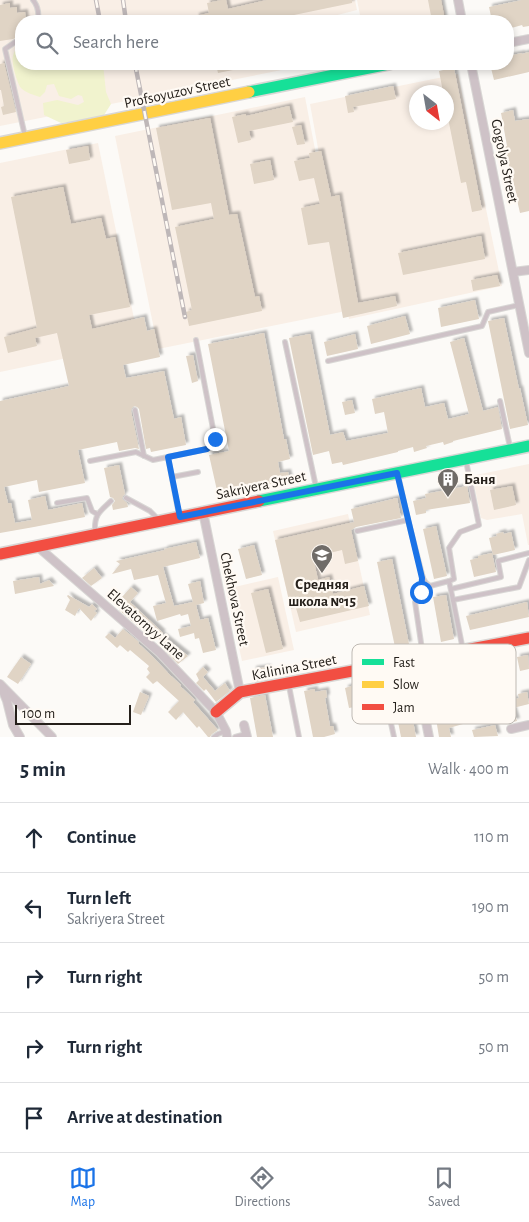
<!DOCTYPE html>
<html lang="en">
<head>
<meta charset="utf-8">
<style>
  body { margin:0; font-family:"Alegreya Sans",sans-serif; background:#f2f2f3; color:#1f2937 }
  .compass { position:absolute; left:409px; top:85px; width:45px; height:45px; border-radius:50%; background:#fff; box-shadow:0 2px 8px #0003; rotate:149deg }
  .scale { position:absolute; left:15px; bottom:12px; width:116px; box-sizing:border-box; padding-left:5px; border:2px solid #25201b; border-top:0; font-size:14px; line-height:18px; white-space:nowrap; color:#25201b; -webkit-text-stroke:4px #fffaf4; paint-order:stroke }
  .stop { position:absolute; width:15px; height:15px; margin:-11px; border:4px solid #1a73e8; border-radius:50%; background:#fff }
  .stop.end { background:#1a73e8; border-color:#fff; box-shadow:0 1px 5px #0008 }
  .list { margin:0; padding:0; list-style:none }
  h2 { display:flex; justify-content:space-between; align-items:center; height:65px; margin:0; padding:0 20px; font-size:21px }
  h2 small { font-size:16px; font-weight:400; color:#747a83 }
  .list li { display:grid; grid-template-columns:32px 1fr auto; gap:15px; align-items:center; box-sizing:border-box; height:70px; padding:0 20px; border-top:1px solid #e0e1e3 }
  .list b { display:block; font-size:19px; white-space:nowrap }
  .list p { margin:0; font-size:16px; white-space:nowrap; color:#747a83 }
  .list em { font-size:16px; font-style:normal; color:#747a83 }
  .icon { flex:none; width:28px; height:28px; fill:none; stroke:currentColor; stroke-width:2; stroke-linecap:round; stroke-linejoin:round }
  .map { position:relative; flex:none; width:529px; height:737px; overflow:hidden }
  .search { position:absolute; background:#fff; box-shadow:0 2px 8px #0003; left:15px; right:15px; top:15px; height:55px; display:flex; align-items:center; gap:12px; box-sizing:border-box; padding:0 18px; border-radius:20px; color:#747a83; font-size:19px }
  .sheet { height:415px; background:#fff }
  nav { display:flex; justify-content:space-around; align-items:center; box-sizing:border-box; height:70px; border-top:1px solid #e0e1e3; background:#fff; font-size:14px; color:#747a83 }
  nav a { display:grid; justify-items:center; gap:2px }
  nav .on { color:#1a73e8 }
  .map>svg:first-child { display:block }
</style>
</head>
<body>
<div class="map">
<svg width="529" height="737" viewBox="0 0 529 737">
  <defs>
    <filter id="shadow"><feDropShadow dx="3" dy="-3" stdDeviation="1" flood-color="#0004"/></filter>
  </defs>
  <rect width="100%" height="100%" fill="#fcfaf7"/>
  <g fill="#f9efe6" fill-rule="evenodd">
    <polygon points="0,0 355,0 357,10 314,21 21,21 21,64 302,64 302,66 0,126"/>
    <polygon points="357,0 442,0 447,21 331,21 360,15"/>
    <path d="M458,74l44,212 -153,33 -39,-215zM416,92h30v30h-30z"/>
    <polygon points="305,97 346,311 158,349 115,136"/>
    <polygon points="98,143 139,343 0,372 0,163"/>
    <polygon points="529,464 529,545 528,545 522,514 487,520 481,518 473,479 476,475"/>
    <polygon points="348,514 370,615 296,632 273,531"/>
    <polygon points="278,577 294,650 242,661 226,589"/>
  </g>
  <path fill="#f1f3ce" d="M21,42v22h82l3,28 5,12 -7,11 -10,5 -33,3 -17,-8 -1,-12 14,-3 21,5 6,-3 -2,-6 -4,-1 -7,4 -12,-3 -5,-12 -7,1 -2,7 -5,5c-6,-2 -14,-4 -19,-9 -4,-5 -10,-26 -8,-32 1,-5 5,-10 8,-14z"/>
  <g fill="#e0d4c5" filter="url(#shadow)">
    <polygon points="222,0 226,0 228,9 267,0 352,0 352,3 265,21 197,21 196,16 209,13 207,3"/>
    <polygon points="428,0 441,0 445,21 432,21"/>
    <polygon points="522,0 529,0 529,26 523,27 522,25 508,29 508,21 492,21 489,7"/>
    <polygon points="10,3 10,8 17,7 17,13 25,12 26,21 21,21 21,32 17,32 18,36 13,39 0,41 0,5"/>
    <polygon points="529,52 529,72 494,80 491,68 509,64 508,56 522,53 522,54"/>
    <polygon points="4,63 16,112 3,115 1,107 4,106 1,90 0,90 0,64"/>
    <polygon points="216,64 248,64 248,67 218,73"/>
    <polygon points="454,68 482,210 472,212 466,182 461,183 446,108 446,92 443,92 439,71"/>
    <polygon points="393,86 396,99 353,107 354,112 348,113 345,96"/>
    <polygon points="289,106 293,122 249,131 251,140 238,143 232,117 246,114 246,116"/>
    <polygon points="513,110 515,121 529,119 529,211 520,213 517,200 518,200 508,162 505,147 507,146 501,113"/>
    <polygon points="210,118 229,215 237,214 255,297 259,296 262,311 189,326 186,312 192,310 175,227 214,219 211,203 172,210 156,128"/>
    <polygon points="301,125 305,144 297,145 292,127"/>
    <polygon points="88,146 90,160 69,164 66,150"/>
    <polygon points="321,151 331,197 339,195 358,303 395,296 397,306 343,318 329,242 308,245 301,208 320,204 314,178 299,181 294,161 310,158 309,153"/>
    <polygon points="270,160 274,180 254,184 250,164"/>
    <polygon points="63,187 71,224 101,218 106,239 115,237 130,307 89,315 92,329 144,317 147,331 154,329 160,357 123,365 126,378 164,371 174,419 181,417 186,445 151,452 150,448 146,449 139,409 137,407 134,406 132,408 131,411 139,449 135,448 119,451 117,442 78,450 85,483 39,492 37,480 4,487 8,503 11,503 15,523 32,520 28,500 45,496 48,510 82,503 85,517 34,527 0,533 0,401 69,386 57,333 35,338 37,346 8,353 4,337 37,328 11,197"/>
    <polygon points="481,236 485,259 403,275 398,253"/>
    <polygon points="497,275 500,286 473,291 471,280"/>
    <polygon points="475,300 479,319 441,327 438,308"/>
    <polygon points="405,316 410,334 371,344 367,326"/>
    <polygon points="504,318 519,389 520,388 528,425 510,429 488,321"/>
    <polygon points="264,333 284,439 286,439 290,459 278,462 280,473 288,472 290,480 218,495 209,455 229,451 208,344"/>
    <polygon points="310,334 330,435 343,432 346,441 388,433 384,412 375,414 372,399 421,388 425,407 444,403 448,419 469,414 450,342 464,338 483,411 498,407 502,429 453,441 453,442 444,445 443,442 426,446 427,448 414,452 413,447 398,451 398,452 343,465 342,462 332,464 329,451 313,455 289,338"/>
    <polygon points="355,334 358,349 327,356 324,342"/>
    <polygon points="193,355 198,381 192,383 186,356"/>
    <polygon points="352,400 355,413 345,415 342,402"/>
    <polygon points="119,465 125,494 123,496 122,499 127,503 128,507 113,510 112,505 115,501 113,498 110,497 104,468"/>
    <polygon points="467,486 470,503 426,510 426,513 416,515 413,501 426,498 425,494"/>
    <polygon points="512,486 516,505 494,510 490,490"/>
    <polygon points="397,498 401,518 356,527 351,530 358,561 345,564 342,550 313,557 318,580 329,577 333,594 364,586 369,606 300,622 296,608 291,609 275,540 354,522 351,509"/>
    <polygon points="436,526 447,576 434,579 423,529"/>
    <polygon points="503,532 504,534 511,532 515,550 493,555 489,538 497,536 496,534"/>
    <polygon points="196,542 200,558 163,567 174,606 193,602 188,584 200,581 204,603 196,605 200,620 208,618 216,650 203,653 199,638 195,639 194,633 180,637 178,629 191,626 188,614 181,616 180,614 157,621 153,606 166,603 158,575 134,580 131,569 112,574 120,564 116,561 165,550 164,549"/>
    <polygon points="254,545 262,575 246,579 238,549"/>
    <polygon points="492,553 496,572 474,577 470,560 478,558 478,556"/>
    <polygon points="392,559 409,644 395,647 377,562"/>
    <polygon points="94,568 102,578 91,586 82,578"/>
    <polygon points="39,577 40,584 49,580 54,586 15,594 13,581"/>
    <polygon points="131,587 138,593 130,602 163,633 161,634 188,656 178,664 158,644 160,640 150,631 147,634 119,610 127,601 122,597"/>
    <polygon points="268,589 283,649 266,653 251,593"/>
    <polygon points="68,595 89,607 92,604 97,609 94,611 97,613 91,621 79,608 75,616 65,610 70,600 67,596"/>
    <polygon points="446,595 454,639 441,642 433,597"/>
    <polygon points="527,602 529,617 470,630 466,616"/>
    <polygon points="123,629 139,642 138,643 153,657 170,675 181,685 180,686 195,700 193,702 218,730 212,734 210,737 208,737 199,726 197,728 183,712 176,720 168,712 179,701 157,681 153,684 146,677 150,673 147,669 149,666 130,650 128,652 120,645 117,648 105,637 109,633 115,638"/>
    <polygon points="528,655 529,669 520,671 517,657"/>
    <polygon points="21,657 31,664 18,684 7,677"/>
    <polygon points="203,667 208,672 203,677 215,691 225,683 230,691 216,702 206,689 204,691 196,683 199,680 196,674"/>
    <polygon points="268,667 270,679 255,682 253,669"/>
    <polygon points="404,673 416,737 401,737 389,676"/>
    <polygon points="361,683 362,685 369,684 372,704 349,708 345,688"/>
    <polygon points="315,689 315,692 326,690 327,697 325,698 330,726 333,726 335,734 324,737 313,737 304,691"/>
    <polygon points="140,692 149,696 141,715 133,712"/>
    <polygon points="527,692 529,704 513,708 517,721 504,724 498,698 506,696 507,701 519,698 518,694"/>
    <polygon points="442,693 448,720 461,716 463,724 449,728 451,737 439,737 434,706 430,695"/>
    <polygon points="265,695 273,737 257,737 250,698"/>
    <polygon points="495,725 498,736 474,737 472,730"/>
  </g>
  <g fill="none" stroke-linecap="round" stroke-linejoin="round">
    <g stroke="#d9d7d5" stroke-width="6">
      <g id="lane">
        <path d="M33,0c5,6 6,14 5,21"/>
        <polyline points="21,38 5,49 25,136"/>
        <polyline points="285,342 316,487"/>
        <polyline points="328,361 482,326 488,312 519,305"/>
        <polyline points="500,401 510,447"/>
        <polyline points="135,410 144,456"/>
        <polyline points="168,457 179,515"/>
        <polyline points="90,461 136,452 153,460 207,449 213,444 215,439 196,340"/>
        <polyline points="172,477 198,472"/>
        <polyline points="126,498 150,511 158,519"/>
        <polyline points="57,503 87,498 92,511 97,514"/>
        <polyline points="408,520 423,578"/>
        <polyline points="357,531 408,520 398,475"/>
        <path d="M95,532c-1,-17 4,-20 16,-31"/>
        <polyline points="449,581 454,579 449,548 460,532 479,525 466,461"/>
        <polyline points="451,589 501,577 498,561 529,553"/>
        <polyline points="463,650 453,600 519,587 529,560"/>
        <polyline points="423,656 415,602 421,592 423,578 426,583 430,586 449,581 453,600"/>
        <polyline points="379,669 394,737"/>
        <polyline points="451,683 505,673 503,645"/>
        <polyline points="289,686 299,737"/>
        <polyline points="214,737 218,734 226,731"/>
        <polyline points="235,737 246,734"/>
      </g>
    </g>
    <g stroke="#d9d7d5" stroke-width="10">
      <g id="street">
        <polyline points="458,0 462,21"/>
        <polyline points="508,43 529,39"/>
        <polyline points="471,64 529,353"/>
        <polyline points="513,272 529,270"/>
        <polyline points="203,512 240,692"/>
        <polyline points="37,546 160,653 216,712 226,731 227,737"/>
        <polyline points="424,658 416,671 429,737"/>
        <polyline points="0,684 52,737"/>
        <polyline points="1,686 7,701 13,725 20,737"/>
        <polyline points="244,725 247,737"/>
        <polyline points="511,729 529,725"/>
      </g>
    </g>
    <g stroke="#d9d7d5" stroke-width="14">
      <g id="fast">
        <polyline points="249,92 389,64"/>
        <polyline points="259,501 529,446"/>
      </g>
    </g>
    <g stroke="#d9d7d5" stroke-width="14">
      <polyline id="slow" points="0,143 249,92"/>
    </g>
    <g stroke="#d9d7d5" stroke-width="14">
      <g id="jam">
        <polyline points="0,554 259,501"/>
        <polyline points="216,712 240,692 529,638"/>
      </g>
    </g>
    <use href="#lane" stroke="#cec2c7" stroke-width="4"/>
    <use href="#street" stroke="#cec2c7" stroke-width="8"/>
    <use href="#fast" stroke="#16e098" stroke-width="11"/>
    <use href="#slow" stroke="#ffcf43" stroke-width="11"/>
    <use href="#jam" stroke="#f24e42" stroke-width="11"/>
    <g stroke="#beb7b8" stroke-width="4.5">
      <g id="rail">
        <polyline points="96,0 100,21"/>
        <polyline points="123,0 126,21"/>
        <polyline points="135,64 185,317"/>
      </g>
    </g>
    <use href="#rail" stroke="#fffaf4" stroke-width="2.5" stroke-dasharray="8" stroke-linecap="butt"/>
  </g>
  <g fill="none" stroke-linecap="round" stroke-linejoin="round">
    <polyline stroke="#1a73e8" stroke-width="6" points="215,439 213,444 207,449 168,457 180,517 397,473 422,578 421,592"/>
  </g>
  <defs>
    <g id="building-pin" transform="scale(1.125)"><path d="M0 17L-7.5 6A9.5 9.5 0 1 1 7.5 6Z" fill="#706c68" stroke="#fffaf4"/><path d="M-4-6H4V6H1V3H-1V6H-4ZM-2.5-4.3h1.7v1.8h-1.7ZM.8-4.3h1.7v1.8H.8ZM-2.5-1h1.7V.8h-1.7ZM.8-1h1.7V.8H.8Z" fill="#fff"/></g>
    <g id="school-pin" transform="scale(1.125)"><path d="M0 17L-7.5 6A9.5 9.5 0 1 1 7.5 6Z" fill="#706c68" stroke="#fffaf4"/><path d="M0-5L7-2L0 1L-7-2ZM-4 1L0 2.5L4 1V4Q0 6-4 4Z" fill="#fff"/></g>
  </defs>
  <g fill-rule="evenodd">
    <use href="#building-pin" x="448" y="479"/>
    <use href="#school-pin" x="322" y="555"/>
  </g>
  <g text-anchor="middle" stroke-width="4.5" stroke-linejoin="round" paint-order="stroke">
    <g font-size="15" fill="#25201b" stroke="#fffaf4">
      <text transform="translate(177 92) rotate(-12)" y="5">Profsoyuzov Street</text>
      <text transform="translate(505 161) rotate(78)" y="5">Gogolya Street</text>
      <text transform="translate(261 485) rotate(-12)" y="5">Sakriyera Street</text>
      <text transform="translate(235 599) rotate(78)" y="5">Chekhova Street</text>
      <text transform="translate(146 624) rotate(42)" y="5">Elevatornyy Lane</text>
      <text transform="translate(294 667) rotate(-11)" y="5">Kalinina Street</text>
    </g>
    <g font-size="15" font-weight="bold" fill="#25201b" stroke="#fffaf4" text-anchor="start">
      <text x="464" y="484">Баня</text>
      <text x="322" y="589" text-anchor="middle">Средняя<tspan x="322" dy="17">школа №15</tspan></text>
    </g>
  </g>
  <rect x="352" y="644" width="164" height="80" rx="8" fill="#fffaf4" stroke="#beb9b3" stroke-width="1"/>
  <rect x="362" y="659" width="22" height="6" fill="#16e098"/>
  <rect x="362" y="681" width="22" height="7" fill="#ffcf43"/>
  <rect x="362" y="704" width="22" height="6" fill="#f24e42"/>
  <g font-size="14" fill="#25201b">
    <text x="393" y="667">Fast</text>
    <text x="393" y="689">Slow</text>
    <text x="393" y="712">Jam</text>
  </g>
</svg>
<svg class="compass" viewBox="-18 -18 36 36"><path d="M0-13l5 13h-10z" fill="#e53935"/><path d="M0 13l5-13h-10z" fill="#747a83"/></svg>
<div class="scale">100 m</div>
<div class="stop" style="left:421px;top:592px"></div>
<div class="stop end" style="left:215px;top:439px"></div>
<div class="search"><svg class="icon" aria-label="search" viewBox="0 0 24 24"><circle cx="10" cy="10" r="6"/><path d="M15 15l6 6"/></svg>Search here</div>
</div>
<section class="sheet">
<h2>5 min<small>Walk · 400 m</small></h2>
<ul class="list">
<li><svg class="icon" aria-label="ahead" viewBox="0 0 24 24"><path d="M12 20V5M6 11l6-6 6 6"/></svg><div><b>Continue</b></div><em>110 m</em></li>
<li><svg class="icon" aria-label="left" viewBox="0 0 24 24"><path d="M17 20v-9H6M10 6l-5 5 5 5"/></svg><div><b>Turn left</b><p>Sakriyera Street</p></div><em>190 m</em></li>
<li><svg class="icon" aria-label="right" viewBox="0 0 24 24"><path d="M7 20v-9h11M14 6l5 5-5 5"/></svg><div><b>Turn right</b></div><em>50 m</em></li>
<li><svg class="icon" aria-label="right" viewBox="0 0 24 24"><path d="M7 20v-9h11M14 6l5 5-5 5"/></svg><div><b>Turn right</b></div><em>50 m</em></li>
<li><svg class="icon" aria-label="arrive" viewBox="0 0 24 24"><path d="M6 21V4h12l-3 4 3 4H6"/></svg><div><b>Arrive at destination</b></div></li>
</ul>
</section>
<nav>
<a class="on"><svg class="icon" aria-label="map" viewBox="0 0 24 24"><path d="M3 6l6-2 6 2 6-2v14l-6 2-6-2-6 2zM9 4v14M15 6v14"/></svg>Map</a>
<a><svg class="icon" aria-label="directions" viewBox="0 0 24 24"><path d="M12 3l9 9-9 9-9-9zM9 14v-3h6M13 9l2 2-2 2"/></svg>Directions</a>
<a><svg class="icon" aria-label="saved" viewBox="0 0 24 24"><path d="M7 4h10v16l-5-4-5 4z"/></svg>Saved</a>
</nav>
</body>
</html>
